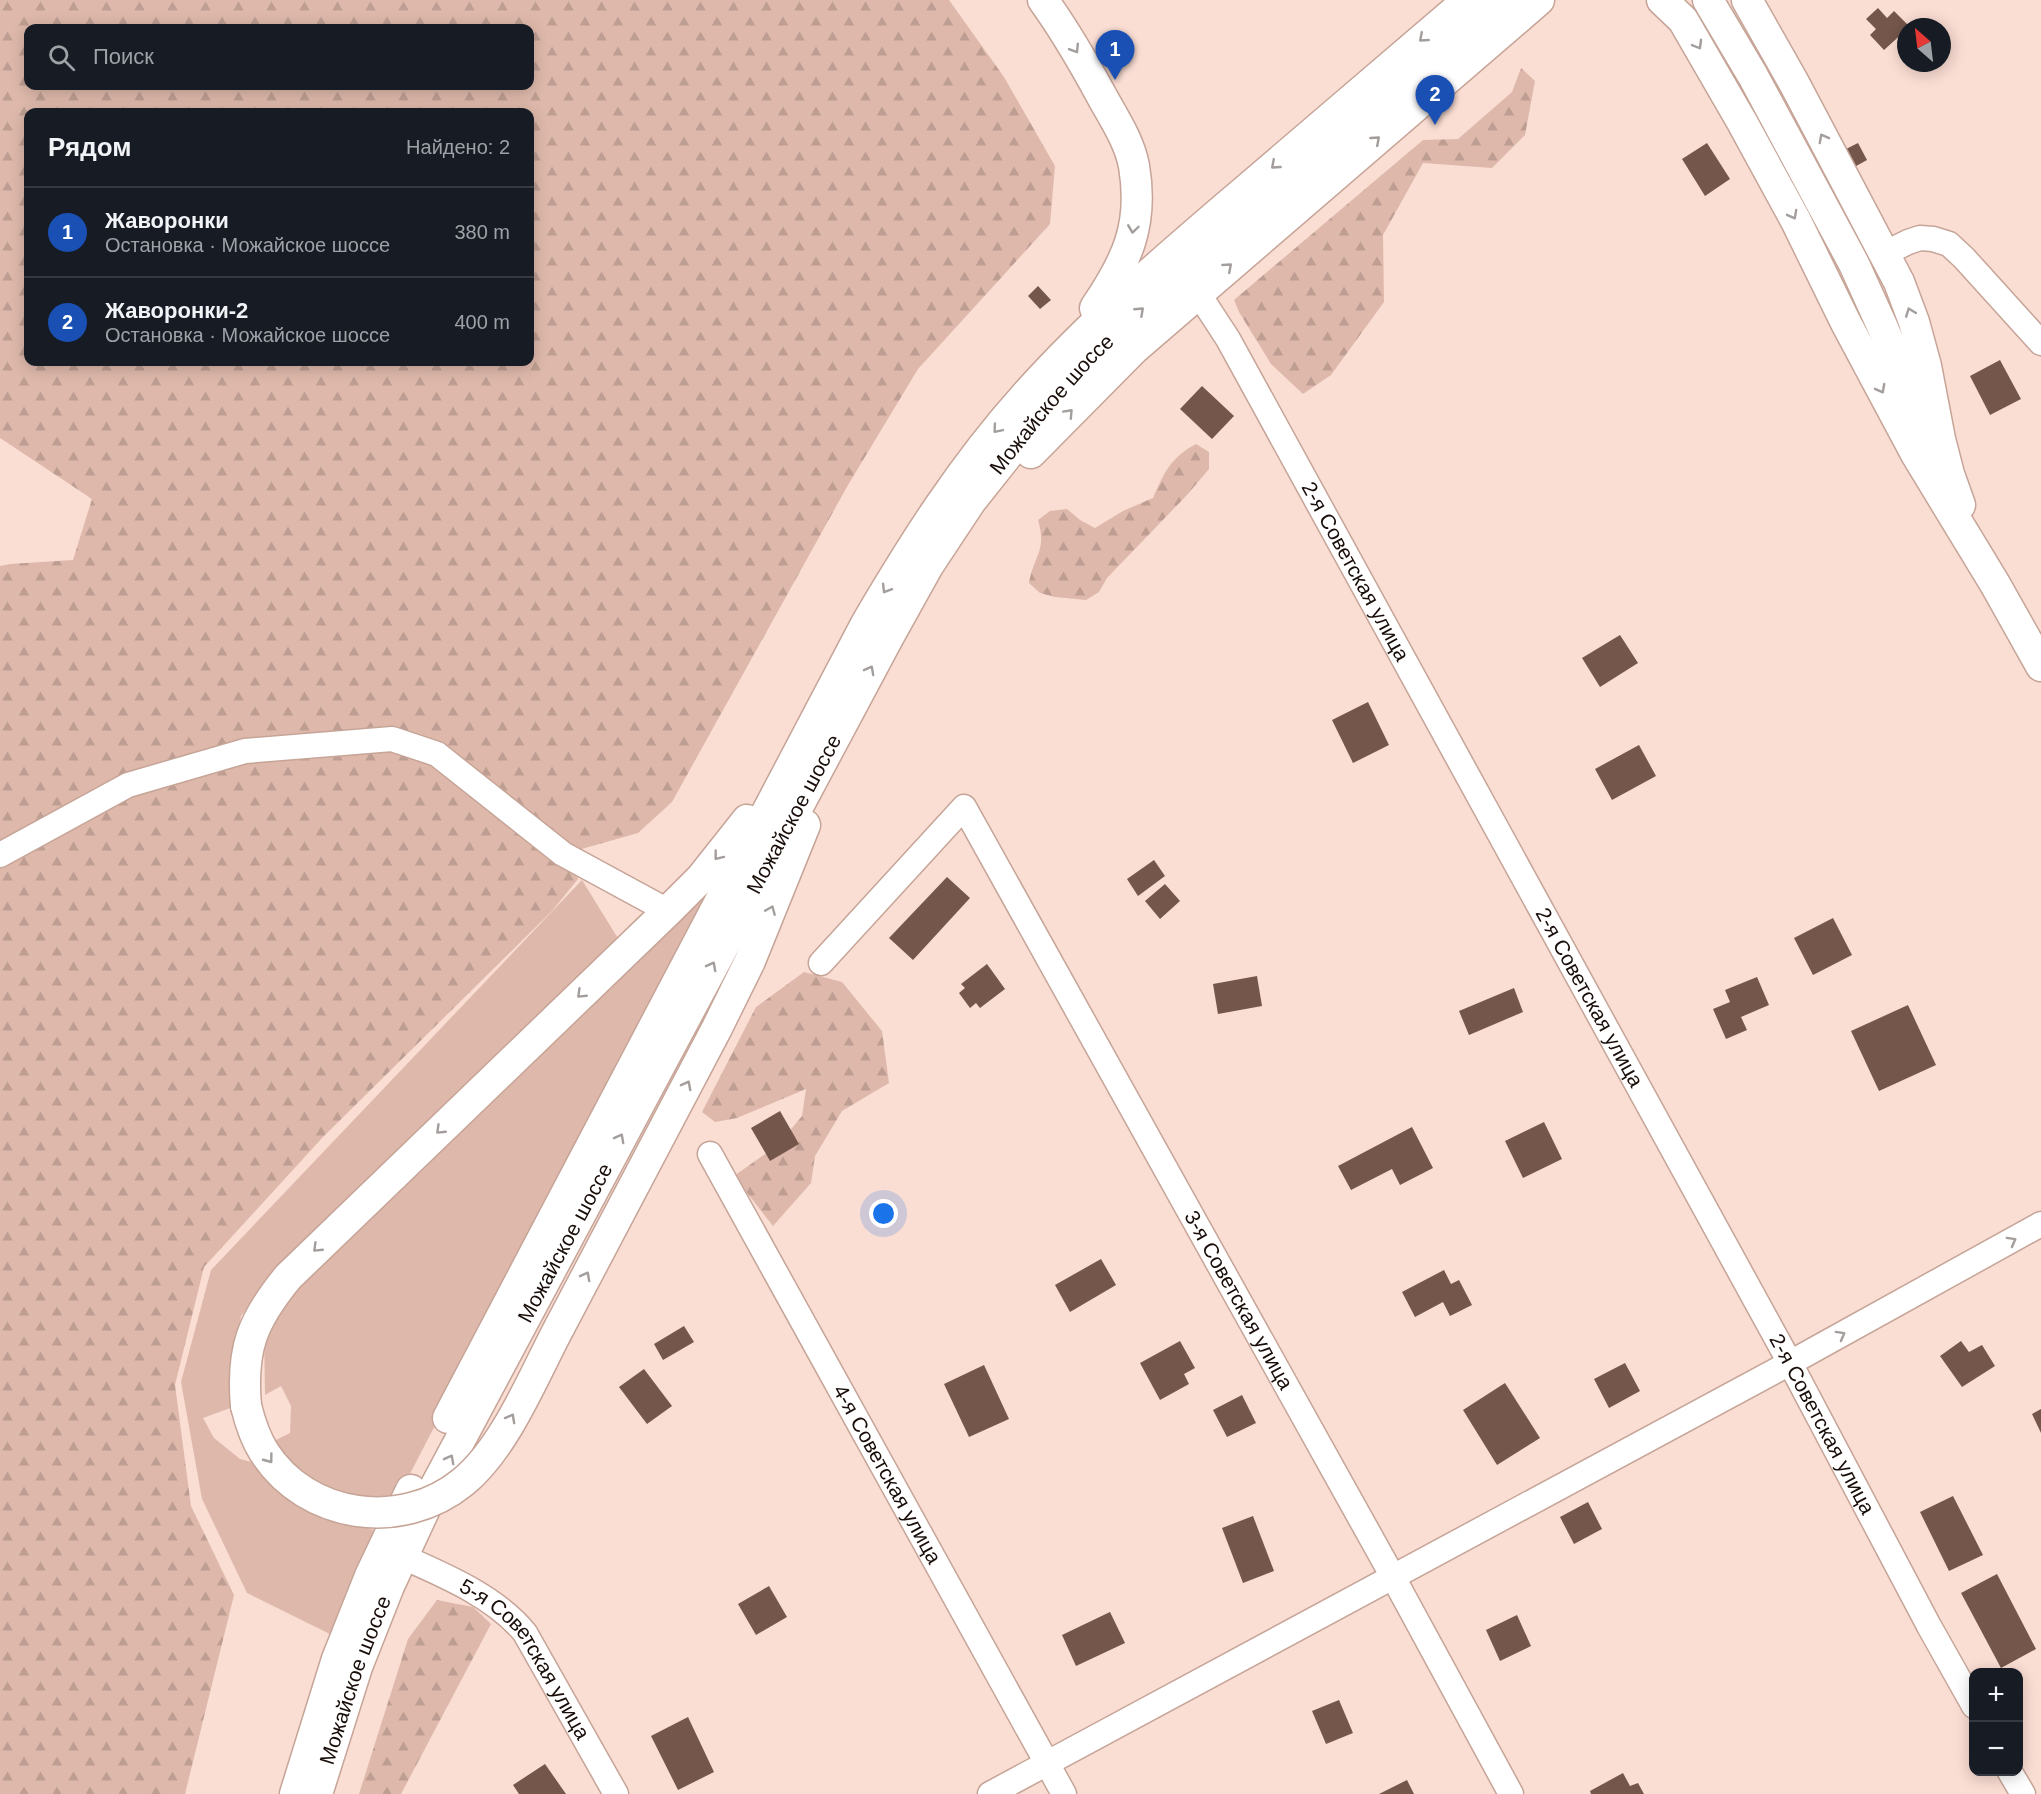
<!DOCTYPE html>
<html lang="ru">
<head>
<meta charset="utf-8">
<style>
  body { margin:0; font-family:Helvetica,sans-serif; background:#20242c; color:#f1f3f6 }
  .controls { position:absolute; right:18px; bottom:18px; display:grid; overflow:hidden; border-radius:12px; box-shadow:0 3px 15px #0003 }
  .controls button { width:54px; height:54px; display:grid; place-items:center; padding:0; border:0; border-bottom:2px solid #363941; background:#171b24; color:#f1f3f6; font:30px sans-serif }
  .compass { position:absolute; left:1897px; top:18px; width:54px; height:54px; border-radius:50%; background:#171b24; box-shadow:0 3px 15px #0003; rotate:332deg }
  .you { position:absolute; left:884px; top:1214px; width:21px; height:21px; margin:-15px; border:4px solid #fff; border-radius:50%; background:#1a73e8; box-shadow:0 0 0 9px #1a73e833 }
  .badge { display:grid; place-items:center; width:39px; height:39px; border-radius:50%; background:#9db5c4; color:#fff; font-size:20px; font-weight:700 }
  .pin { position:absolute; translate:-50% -50px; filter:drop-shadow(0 2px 3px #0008) }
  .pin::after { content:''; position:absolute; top:32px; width:21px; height:18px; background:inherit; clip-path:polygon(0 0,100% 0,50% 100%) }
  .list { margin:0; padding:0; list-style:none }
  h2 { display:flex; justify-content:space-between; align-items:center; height:78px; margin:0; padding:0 24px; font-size:26px }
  h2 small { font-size:20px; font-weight:400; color:#9ea1a6 }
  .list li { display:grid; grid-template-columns:39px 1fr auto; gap:18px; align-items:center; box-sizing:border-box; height:90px; padding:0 24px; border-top:2px solid #363941 }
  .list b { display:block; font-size:22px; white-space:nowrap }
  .list p { margin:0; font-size:20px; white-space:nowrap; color:#9ea1a6 }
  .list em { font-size:20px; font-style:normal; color:#9ea1a6 }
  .icon { flex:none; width:33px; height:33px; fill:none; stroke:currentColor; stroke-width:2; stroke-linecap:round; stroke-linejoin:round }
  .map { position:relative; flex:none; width:2041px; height:1794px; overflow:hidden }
  .search { position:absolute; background:#171b24; box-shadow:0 3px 15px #0003; left:24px; top:24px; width:510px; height:66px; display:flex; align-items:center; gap:15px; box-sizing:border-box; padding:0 21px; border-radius:12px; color:#9ea1a6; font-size:22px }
  .panel { position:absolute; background:#171b24; box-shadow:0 3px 15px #0003; left:24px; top:108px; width:510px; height:258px; border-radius:12px }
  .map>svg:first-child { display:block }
</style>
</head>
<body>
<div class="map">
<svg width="2041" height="1794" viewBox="0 0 2041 1794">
  <defs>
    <pattern id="forest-firs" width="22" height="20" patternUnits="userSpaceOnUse" patternTransform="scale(1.5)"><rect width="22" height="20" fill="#deb9ab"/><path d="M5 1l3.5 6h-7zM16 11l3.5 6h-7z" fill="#be9e92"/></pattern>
  </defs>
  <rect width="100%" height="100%" fill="#faddd3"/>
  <g fill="#deb9ab">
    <polygon points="728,860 399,1495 348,1498 319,1484 285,1457 274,1441 290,1433 291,1406 281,1386 265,1395 264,1331 295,1283"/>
    <polygon points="582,880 619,940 275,1272 241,1316 230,1372 233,1407 203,1418 214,1438 240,1459 255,1463 286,1499 317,1513 374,1530 336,1637 247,1593 202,1499 181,1382 211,1270"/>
  </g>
  <g fill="url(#forest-firs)" fill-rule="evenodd">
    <path d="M0,0h949l55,77 51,89 -5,58 -132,145 -70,116 -176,317 -34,31 -74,21 14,25 -26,32 -229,226 -119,130 -29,118 16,121 43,89 -49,199h-185v-1228l10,-2 63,-4 19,-61 -92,-61zM28,28h502v58h-502zM28,112h502v250h-502z"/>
    <polygon points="1521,68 1535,81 1525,135 1492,168 1423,163 1383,235 1384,302 1331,375 1303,394 1271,364 1239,312 1234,300 1423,140 1458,139 1512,92"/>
    <path d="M1196,444l13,8v17l-22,26 -80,83 -8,14 -13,8 -31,-3 -15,-4 -11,-10c5,-28 18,-32 9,-63l12,-9 17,-2 13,11 15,8 28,-17 30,-13c11,-25 18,-41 43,-54z"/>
    <polygon points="804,972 842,982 882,1031 889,1083 842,1111 815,1156 811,1183 773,1226 734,1176 778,1145 802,1116 806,1089 737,1118 715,1122 702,1112 756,1007"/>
    <polygon points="437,1600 473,1607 491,1624 401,1794 359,1794 408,1639"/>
  </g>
  <g fill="#74564a">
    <polygon points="1878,8 1887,18 1894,11 1910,27 1906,27 1906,30 1884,50 1870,35 1876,29 1866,19"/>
    <polygon points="1707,143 1730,179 1705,196 1682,159"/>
    <polygon points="1858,143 1867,160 1849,170 1840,152"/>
    <polygon points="1038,286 1051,300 1040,309 1028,296"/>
    <polygon points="2000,360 2021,399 1990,415 1970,376"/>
    <polygon points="1202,386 1234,416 1212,439 1180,409"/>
    <polygon points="1620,635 1638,663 1600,687 1582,658"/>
    <polygon points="1368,702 1389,745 1353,763 1332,720"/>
    <polygon points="1639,745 1656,776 1612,800 1595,769"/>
    <polygon points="1154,860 1165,876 1138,896 1127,879"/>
    <polygon points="947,877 970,898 913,960 889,938"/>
    <polygon points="1165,884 1180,901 1160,919 1145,901"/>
    <polygon points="1833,918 1852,955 1813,975 1794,938"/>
    <polygon points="987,964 1005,989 980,1008 976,1003 970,1008 959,993 965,988 961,984"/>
    <polygon points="1257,976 1262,1006 1218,1014 1213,984"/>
    <polygon points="1757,977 1769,1005 1741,1017 1747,1030 1726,1039 1713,1009 1730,1002 1725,990"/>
    <polygon points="1514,988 1523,1012 1469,1035 1459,1011"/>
    <polygon points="1908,1005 1936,1065 1879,1091 1851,1031"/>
    <polygon points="780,1111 799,1144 770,1161 751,1128"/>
    <polygon points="1544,1122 1562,1159 1523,1178 1505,1141"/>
    <polygon points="1412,1127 1433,1168 1400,1185 1392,1169 1351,1190 1338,1166"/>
    <polygon points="1101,1259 1116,1285 1070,1312 1055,1285"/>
    <polygon points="1444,1270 1451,1284 1459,1280 1472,1305 1450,1316 1443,1302 1415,1317 1402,1292"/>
    <polygon points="684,1326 694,1342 663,1360 654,1344"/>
    <polygon points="1180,1341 1195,1368 1184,1374 1189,1384 1160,1400 1140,1363"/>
    <polygon points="1961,1341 1969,1352 1982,1345 1995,1366 1962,1387 1940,1356"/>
    <polygon points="1625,1363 1640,1391 1609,1408 1594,1379"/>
    <polygon points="984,1365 1009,1419 969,1437 944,1384"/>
    <polygon points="644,1369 672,1406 647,1424 619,1387"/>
    <polygon points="1505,1383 1540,1438 1497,1465 1463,1410"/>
    <polygon points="1242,1395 1256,1423 1227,1437 1213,1410"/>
    <polygon points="2041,1409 2041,1433 2032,1414"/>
    <polygon points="1953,1496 1983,1555 1949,1571 1920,1512"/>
    <polygon points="1588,1502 1602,1529 1574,1544 1560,1517"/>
    <polygon points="1253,1516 1274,1571 1243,1583 1222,1528"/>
    <polygon points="1997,1574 2036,1649 2001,1668 1961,1593"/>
    <polygon points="769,1586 787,1617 756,1635 738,1604"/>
    <polygon points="1110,1612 1125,1643 1076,1666 1062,1635"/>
    <polygon points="1517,1615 1531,1646 1500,1661 1486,1630"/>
    <polygon points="1339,1700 1353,1733 1326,1744 1312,1711"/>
    <polygon points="688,1717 714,1772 678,1790 651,1736"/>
    <polygon points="545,1764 566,1794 519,1794 513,1785"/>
    <polygon points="1623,1773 1630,1786 1638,1783 1644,1794 1591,1794 1590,1791"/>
    <polygon points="1407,1780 1414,1794 1379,1794"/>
  </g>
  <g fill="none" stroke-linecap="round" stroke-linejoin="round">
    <g stroke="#c6a497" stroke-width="27">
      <g id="minor">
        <polyline points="1884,254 1908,242 1920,238 1933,239 1949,244 1964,258 2041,343"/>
        <path id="s1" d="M1198,293l30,46 562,1024 139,263 45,80"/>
        <polyline points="0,855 128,785 245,751 392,739 437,754 563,854 668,911"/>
        <path id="s2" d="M821,963l143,-156 429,770 118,217"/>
        <path id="s3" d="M710,1154l354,640"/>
        <path id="s4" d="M403,1557c41,18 93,40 122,76l91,161"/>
        <polyline points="2010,1772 2023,1794"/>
        <polyline points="990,1794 1790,1363 2041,1224"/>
      </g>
    </g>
    <g stroke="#c6a497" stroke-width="33">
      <g id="major">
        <path d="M1043,0c21,29 39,60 56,91 12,23 30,48 35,75 10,59 -7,95 -39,142"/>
        <polyline points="1662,0 1683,20 1742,122 1796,221 1846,323 1916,454 1995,584 2041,666"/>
        <polyline points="1708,0 1753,76 1854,264 1883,328 1932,448"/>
        <polyline points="1747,0 1794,83 1899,282 1914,322 1926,366 1940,439 1949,474 1960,505"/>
        <polyline points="1031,453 1134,349 1539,0"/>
        <polyline points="559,1328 717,1028 750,961 805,825"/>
        <path d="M246,1406c-5,-57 6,-85 42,-129l380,-366 33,-33 46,-58"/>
        <path d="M448,1418l419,-796c47,-80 96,-157 158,-226 65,-73 141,-138 215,-201 76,-65 152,-130 228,-195"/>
        <polyline points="295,1794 337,1659 370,1576 411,1490"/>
        <path id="s5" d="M317,1794l40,-127 32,-81 46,-99 453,-849 40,-72 43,-65 73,-92 47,-53 69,-63 341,-293"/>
      </g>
    </g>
    <use href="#minor" stroke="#fff" stroke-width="24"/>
    <use href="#major" stroke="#fff" stroke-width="30"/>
    <g stroke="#c6a497" stroke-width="33" stroke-linecap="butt">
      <path id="major-bridge" d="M246,1406c4,16 9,32 18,46 43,67 138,80 199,30 42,-34 71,-107 96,-154"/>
    </g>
    <use href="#major-bridge" stroke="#fff" stroke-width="30"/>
  </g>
  <defs><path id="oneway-chevron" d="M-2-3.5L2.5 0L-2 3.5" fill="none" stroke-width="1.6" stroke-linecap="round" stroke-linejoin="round" transform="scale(1.5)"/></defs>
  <g stroke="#a39e9c">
    <use href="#oneway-chevron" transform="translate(1423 38) rotate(139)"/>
    <use href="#oneway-chevron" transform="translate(1698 45) rotate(60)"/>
    <use href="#oneway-chevron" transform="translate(1075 49) rotate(58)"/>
    <use href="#oneway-chevron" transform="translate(1823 138) rotate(-118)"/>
    <use href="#oneway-chevron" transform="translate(1376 140) rotate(-41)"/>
    <use href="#oneway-chevron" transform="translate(1275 165) rotate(139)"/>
    <use href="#oneway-chevron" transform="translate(1793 215) rotate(62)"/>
    <use href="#oneway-chevron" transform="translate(1133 229) rotate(98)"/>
    <use href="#oneway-chevron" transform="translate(1228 267) rotate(-41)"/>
    <use href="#oneway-chevron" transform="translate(1140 311) rotate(-43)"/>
    <use href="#oneway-chevron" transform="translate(1910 312) rotate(-111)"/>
    <use href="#oneway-chevron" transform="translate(1881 389) rotate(62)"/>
    <use href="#oneway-chevron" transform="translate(1069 413) rotate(-47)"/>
    <use href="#oneway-chevron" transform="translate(997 429) rotate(130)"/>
    <use href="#oneway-chevron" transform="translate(886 589) rotate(121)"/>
    <use href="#oneway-chevron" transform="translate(870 670) rotate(-62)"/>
    <use href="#oneway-chevron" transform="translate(718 856) rotate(128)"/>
    <use href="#oneway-chevron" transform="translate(771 910) rotate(-67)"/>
    <use href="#oneway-chevron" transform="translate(712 966) rotate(-62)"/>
    <use href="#oneway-chevron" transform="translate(581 994) rotate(136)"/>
    <use href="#oneway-chevron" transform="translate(687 1085) rotate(-62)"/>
    <use href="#oneway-chevron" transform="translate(440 1130) rotate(136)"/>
    <use href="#oneway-chevron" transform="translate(620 1138) rotate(-62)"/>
    <use href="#oneway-chevron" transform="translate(2012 1241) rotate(-29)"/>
    <use href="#oneway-chevron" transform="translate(317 1248) rotate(136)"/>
    <use href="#oneway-chevron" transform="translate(586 1276) rotate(-62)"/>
    <use href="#oneway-chevron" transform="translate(1841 1335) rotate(-29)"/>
    <use href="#oneway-chevron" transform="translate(511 1418) rotate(-61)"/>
    <use href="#oneway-chevron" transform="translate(269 1459) rotate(53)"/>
    <use href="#oneway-chevron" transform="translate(450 1459) rotate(-62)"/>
  </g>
  <g text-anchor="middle" stroke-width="6" stroke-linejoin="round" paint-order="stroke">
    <g font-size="21" fill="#180d08" stroke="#fdeee9">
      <text dy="7" stroke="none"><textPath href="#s5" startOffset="1578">Можайское шоссе</textPath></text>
      <text dy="7" stroke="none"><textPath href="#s1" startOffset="320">2-я Советская улица</textPath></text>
      <text dy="7" stroke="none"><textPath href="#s5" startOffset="1092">Можайское шоссе</textPath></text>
      <text dy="7" stroke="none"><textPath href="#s1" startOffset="806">2-я Советская улица</textPath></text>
      <text dy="7" stroke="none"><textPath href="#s5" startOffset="606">Можайское шоссе</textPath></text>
      <text dy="7" stroke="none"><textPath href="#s2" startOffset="776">3-я Советская улица</textPath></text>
      <text dy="7" stroke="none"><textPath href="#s1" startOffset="1292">2-я Советская улица</textPath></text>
      <text dy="7" stroke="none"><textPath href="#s3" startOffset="366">4-я Советская улица</textPath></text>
      <text dy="7" stroke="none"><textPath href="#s4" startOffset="165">5-я Советская улица</textPath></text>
      <text dy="7" stroke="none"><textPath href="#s5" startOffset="120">Можайское шоссе</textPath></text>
    </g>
  </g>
</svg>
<div class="controls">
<button>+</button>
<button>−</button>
</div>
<svg class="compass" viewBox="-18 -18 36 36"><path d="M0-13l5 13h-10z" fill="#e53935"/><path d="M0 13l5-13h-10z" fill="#9ea1a6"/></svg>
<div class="you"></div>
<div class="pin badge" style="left:1115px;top:80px;background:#1a4fb4">1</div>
<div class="pin badge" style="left:1435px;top:125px;background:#1a4fb4">2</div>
<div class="search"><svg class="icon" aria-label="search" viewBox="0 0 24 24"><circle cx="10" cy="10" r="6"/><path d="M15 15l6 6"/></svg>Поиск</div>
<section class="panel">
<h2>Рядом<small>Найдено: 2</small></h2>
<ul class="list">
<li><span class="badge" style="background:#1a4fb4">1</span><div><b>Жаворонки</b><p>Остановка · Можайское шоссе</p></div><em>380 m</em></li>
<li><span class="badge" style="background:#1a4fb4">2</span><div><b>Жаворонки-2</b><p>Остановка · Можайское шоссе</p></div><em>400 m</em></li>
</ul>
</section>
</div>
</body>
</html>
